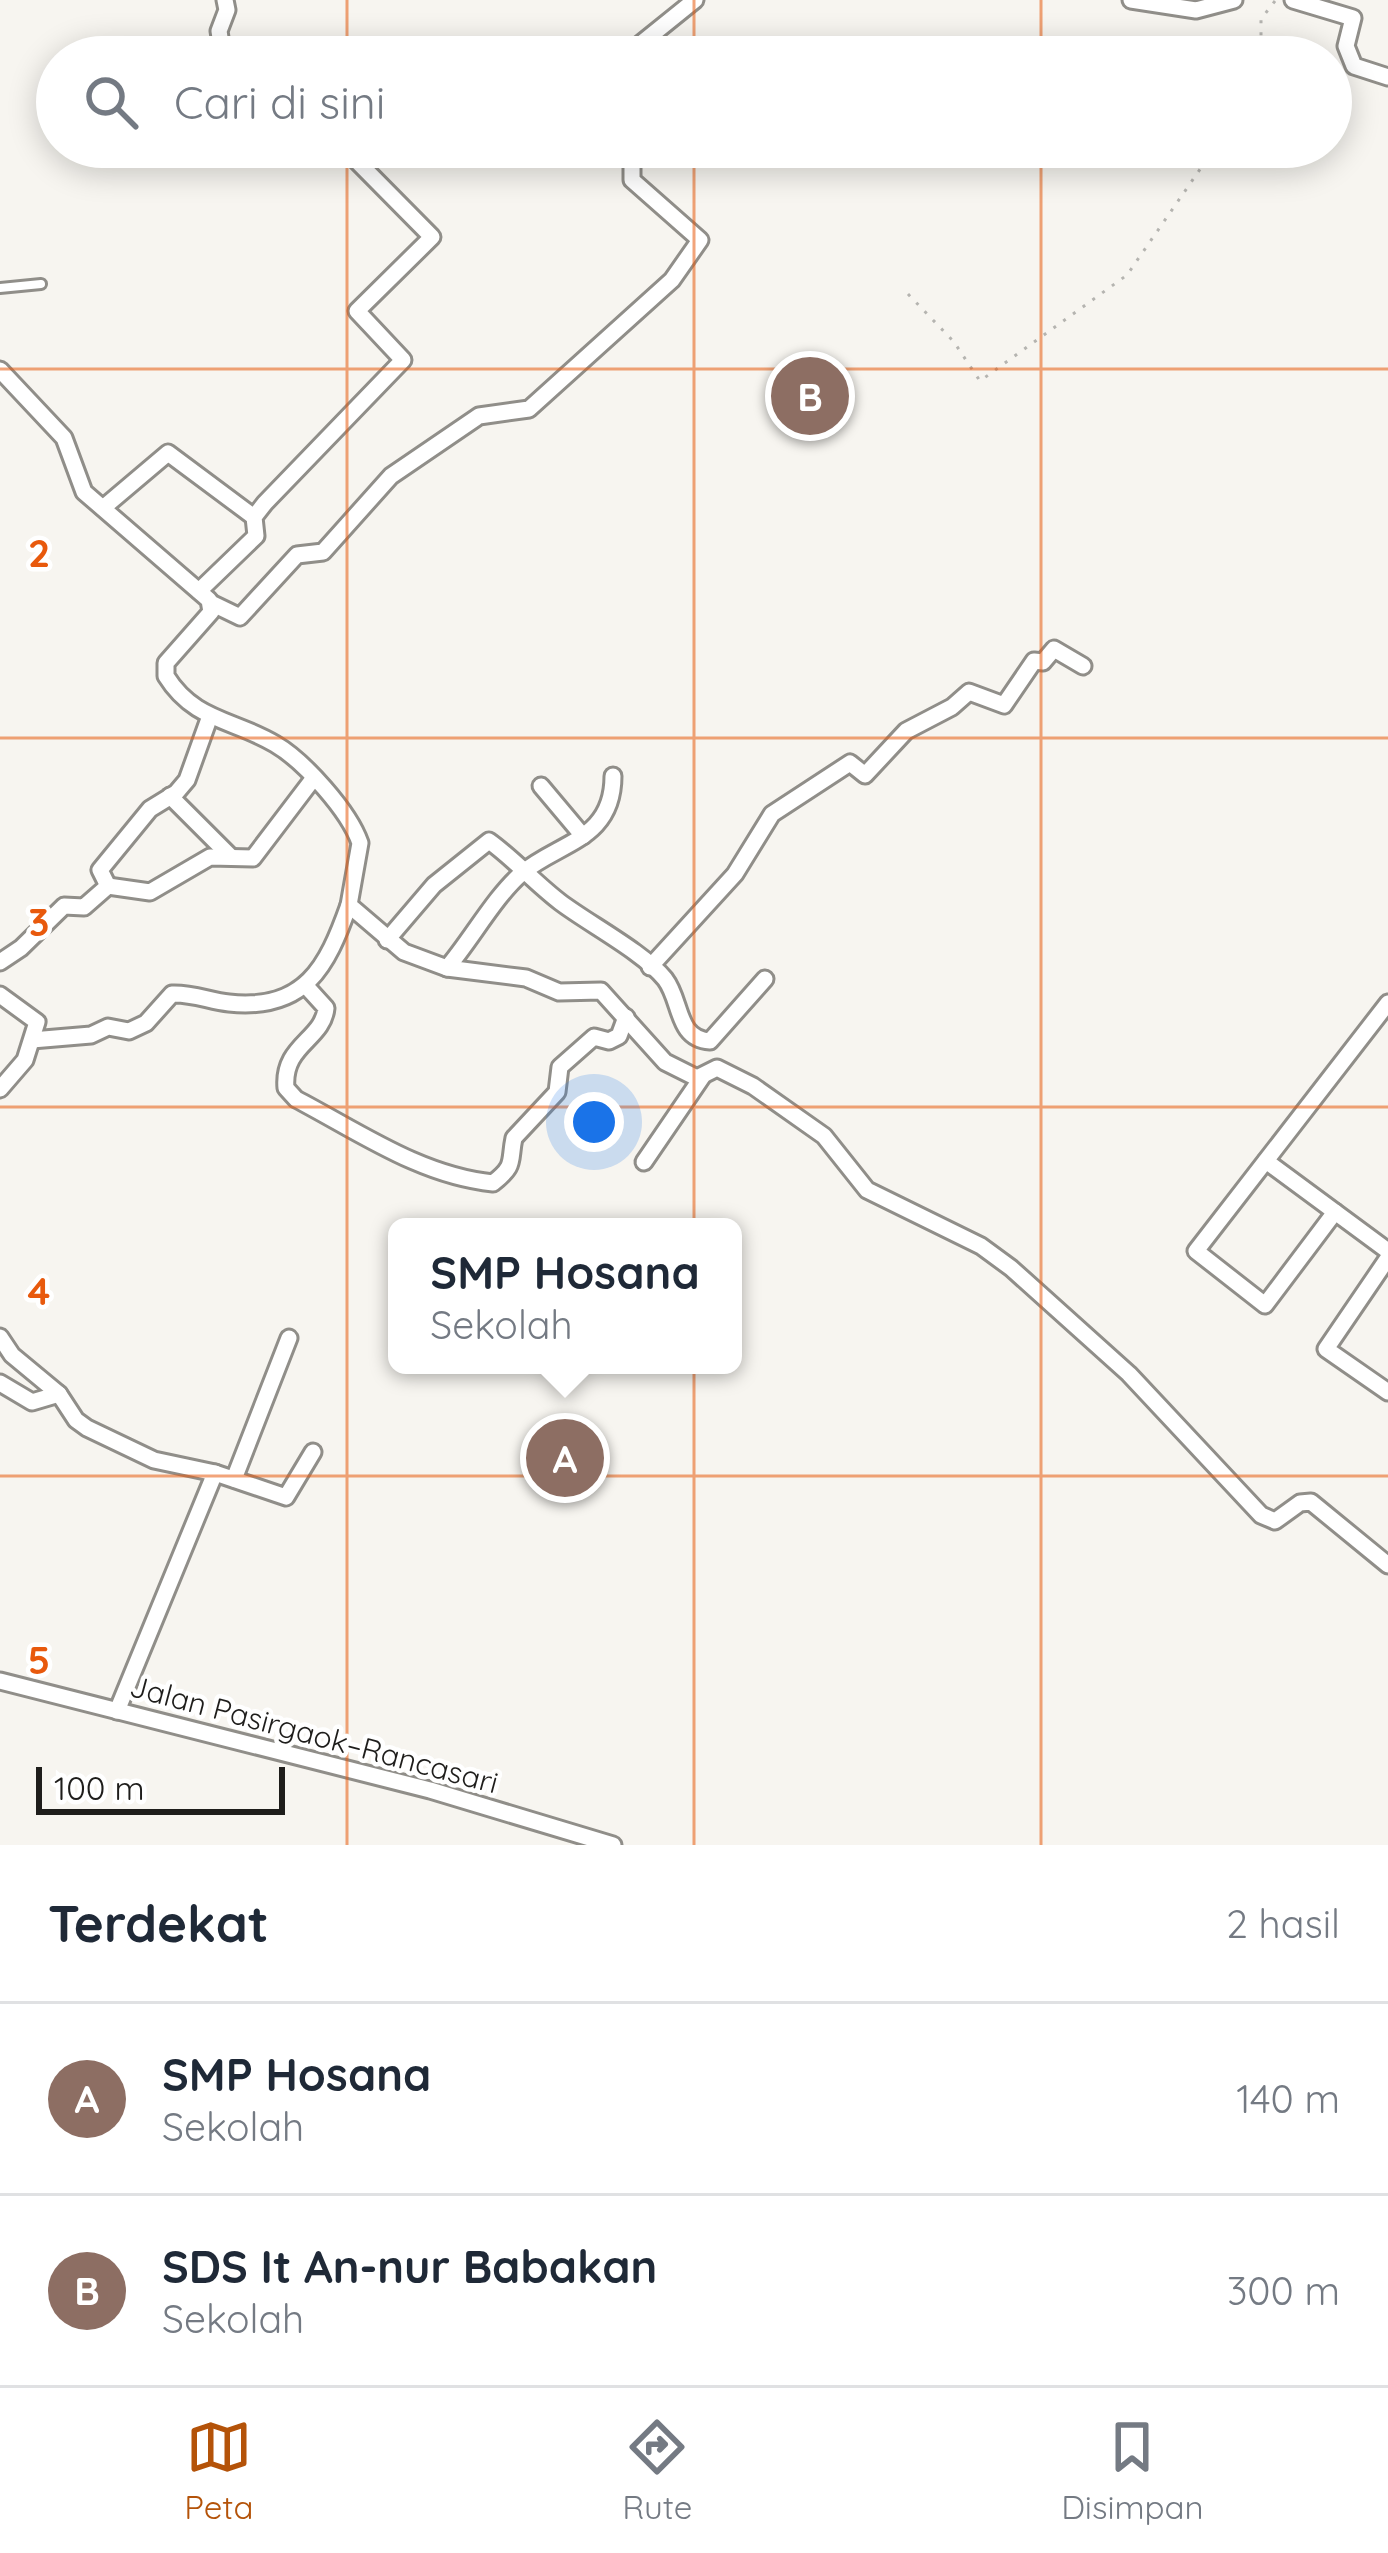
<!DOCTYPE html>
<html lang="id">
<head>
<meta charset="utf-8">
<style>
  body { margin:0; font-family:Quicksand,sans-serif; background:#f6f6f7; color:#1f2937 }
  .scale { position:absolute; left:36px; bottom:30px; width:249px; box-sizing:border-box; padding-left:12px; border:6px solid #1e1d1b; border-top:0; font-size:33px; line-height:42px; white-space:nowrap; color:#1e1d1b; -webkit-text-stroke:9px #fff; paint-order:stroke }
  .you { position:absolute; left:594px; top:1122px; width:42px; height:42px; margin:-30px; border:9px solid #fff; border-radius:50%; background:#1a73e8; box-shadow:0 0 0 18px #1a73e833 }
  .badge { display:grid; place-items:center; width:78px; height:78px; border-radius:50%; background:#b45309; color:#fff; font-size:39px; font-weight:700 }
  .pin { position:absolute; translate:-50% -50%; border:6px solid #fff; box-shadow:0 3px 12px #0006 }
  .popup { position:absolute; left:388px; top:1218px; width:354px; height:156px; box-sizing:border-box; display:grid; place-content:center; border-radius:18px; background:#fff; filter:drop-shadow(0 3px 9px #0005); font-size:39px; white-space:nowrap; color:#747a83 }
  .popup b { font-size:45px; color:#1f2937 }
  .popup::after { content:''; position:absolute; left:50%; top:100%; margin-left:-24px; border:24px solid transparent; border-top-color:#fff }
  .list { margin:0; padding:0; list-style:none }
  h2 { display:flex; justify-content:space-between; align-items:center; height:156px; margin:0; padding:0 48px; font-size:51px }
  h2 small { font-size:39px; font-weight:400; color:#747a83 }
  .list li { display:grid; grid-template-columns:78px 1fr auto; gap:36px; align-items:center; box-sizing:border-box; height:192px; padding:0 48px; border-top:3px solid #e0e1e3 }
  .list b { display:block; font-size:45px; white-space:nowrap }
  .list p { margin:0; font-size:39px; white-space:nowrap; color:#747a83 }
  .list em { font-size:39px; font-style:normal; color:#747a83 }
  .icon { flex:none; width:66px; height:66px; fill:none; stroke:currentColor; stroke-width:2; stroke-linecap:round; stroke-linejoin:round }
  .map { position:relative; flex:none; width:1388px; height:1845px; overflow:hidden }
  .search { position:absolute; background:#fff; box-shadow:0 6px 30px #0003; left:36px; right:36px; top:36px; height:132px; display:flex; align-items:center; gap:30px; box-sizing:border-box; padding:0 42px; border-radius:66px; color:#747a83; font-size:45px }
  .sheet { height:540px; background:#fff }
  nav { display:flex; justify-content:space-around; align-items:center; box-sizing:border-box; height:168px; border-top:3px solid #e0e1e3; background:#fff; font-size:33px; color:#747a83 }
  nav a { display:grid; justify-items:center; gap:6px }
  nav .on { color:#b45309 }
  .map>svg:first-child { display:block }
</style>
</head>
<body>
<div class="map">
<svg width="1388" height="1845" viewBox="0 0 1388 1845">
  <rect width="100%" height="100%" fill="#f7f5f0"/>
  <g fill="none" stroke-linecap="round" stroke-linejoin="round">
    <g stroke="#908e89" stroke-width="14">
      <polyline id="service" points="0,288 41,284"/>
    </g>
    <g stroke="#908e89" stroke-width="21">
      <g id="minor">
        <polyline points="1131,0 1196,10 1234,0"/>
        <polyline points="1293,0 1353,18 1346,46 1354,66 1388,77"/>
        <polyline points="223,57 219,31 227,10 225,0"/>
        <polyline points="633,57 633,50 695,0"/>
        <path d="M0,370l64,68 20,54 125,108 2,12 -45,51v13c28,45 67,43 109,68 29,17 74,67 85,99l-11,62 55,47 43,16 79,10 33,14 42,-1 64,71 32,16 20,-10 36,18 71,50 43,54 114,56 30,22 118,106 132,141 14,6 25,-18 11,-1 77,63"/>
        <polyline points="103,508 168,453 254,517"/>
        <polyline points="199,591 256,536 254,517 265,503 403,360 357,311 432,237 343,147"/>
        <polyline points="211,603 240,617 297,555 323,552 391,476 479,416 529,409 672,280 700,240 632,180 632,147"/>
        <polyline points="541,786 583,836"/>
        <polyline points="170,796 230,856"/>
        <polyline points="108,886 100,870 150,809 176,793 187,780 210,716"/>
        <path d="M387,940l47,-55 55,-44c25,18 46,42 71,61 29,22 83,50 105,77 17,22 11,60 45,62l55,-62"/>
        <polyline points="0,962 21,948 64,906 84,907 108,886 150,892 210,857 253,858 313,779"/>
        <polyline points="650,967 735,874 772,814 850,763 865,775 906,731 952,707 969,692 1004,705 1034,661 1043,662 1054,649 1083,666"/>
        <path d="M447,968c24,-28 48,-72 75,-95 37,-31 91,-33 91,-97"/>
        <path d="M306,986l20,22c-3,32 -44,37 -40,80l10,11c63,33 125,77 197,84 23,-18 16,-21 21,-45l43,-46 3,-25 34,-30 15,4 10,-5 7,-19"/>
        <polyline points="0,995 37,1022 25,1060 0,1089"/>
        <path d="M32,1040l59,-5 17,-8 21,4 17,-8 26,-29c20,-1 38,7 57,9 76,8 98,-36 120,-98"/>
        <polyline points="1266,1161 1388,1251"/>
        <polyline points="644,1162 702,1077"/>
        <polyline points="1335,1212 1265,1305 1196,1251 1388,1003"/>
        <polyline points="1388,1258 1326,1349 1388,1392"/>
        <polyline points="0,1337 12,1355 59,1394 76,1420 87,1428 154,1460 215,1473 286,1497 313,1452"/>
        <polyline points="0,1383 32,1402 59,1394"/>
        <polyline points="234,1479 289,1338"/>
        <polyline points="0,1681 430,1790 613,1845"/>
        <polyline points="117,1711 215,1473"/>
      </g>
    </g>
    <g stroke="#b5b4b0" stroke-width="3" stroke-dasharray="3 9" stroke-linecap="butt">
      <polyline points="1275,1 1261,19 1261,46 1278,57"/>
      <polyline points="908,294 954,342 980,381 1127,275 1205,162 1191,147"/>
    </g>
    <use href="#service" stroke="#fff" stroke-width="8"/>
    <use href="#minor" stroke="#fff" stroke-width="15"/>
  </g>
  <path fill="none" stroke="#e8590c" stroke-width="3" stroke-opacity="0.55" d="M347,0v57M694,0v57M1041,0v57M347,147v1698M694,147v1698M1041,147v1698M0,369h1388M0,738h1388M0,1107h1388M0,1476h1388"/>
  <g text-anchor="middle" stroke-width="9" stroke-linejoin="round" paint-order="stroke">
    <g font-size="30" fill="#1e1d1b" stroke="#fff">
      <text transform="translate(314 1735) rotate(15)" y="10">Jalan Pasirgaok–Rancasari</text>
    </g>
  </g>
  <g font-size="39" text-anchor="middle" font-weight="bold" fill="#e8590c" stroke="#fff" stroke-width="9" stroke-linejoin="round" paint-order="stroke">
    <text x="39" y="567">2</text>
    <text x="39" y="936">3</text>
    <text x="39" y="1305">4</text>
    <text x="39" y="1674">5</text>
  </g>
</svg>
<div class="scale">100 m</div>
<div class="you"></div>
<div class="pin badge" style="left:565px;top:1458px;background:#8d6e63">A</div>
<div class="popup"><b>SMP Hosana</b>Sekolah</div>
<div class="pin badge" style="left:810px;top:396px;background:#8d6e63">B</div>
<div class="search"><svg class="icon" aria-label="search" viewBox="0 0 24 24"><circle cx="10" cy="10" r="6"/><path d="M15 15l6 6"/></svg>Cari di sini</div>
</div>
<section class="sheet">
<h2>Terdekat<small>2 hasil</small></h2>
<ul class="list">
<li><span class="badge" style="background:#8d6e63">A</span><div><b>SMP Hosana</b><p>Sekolah</p></div><em>140 m</em></li>
<li><span class="badge" style="background:#8d6e63">B</span><div><b>SDS It An-nur Babakan</b><p>Sekolah</p></div><em>300 m</em></li>
</ul>
</section>
<nav>
<a class="on"><svg class="icon" aria-label="map" viewBox="0 0 24 24"><path d="M3 6l6-2 6 2 6-2v14l-6 2-6-2-6 2zM9 4v14M15 6v14"/></svg>Peta</a>
<a><svg class="icon" aria-label="directions" viewBox="0 0 24 24"><path d="M12 3l9 9-9 9-9-9zM9 14v-3h6M13 9l2 2-2 2"/></svg>Rute</a>
<a><svg class="icon" aria-label="saved" viewBox="0 0 24 24"><path d="M7 4h10v16l-5-4-5 4z"/></svg>Disimpan</a>
</nav>
</body>
</html>
